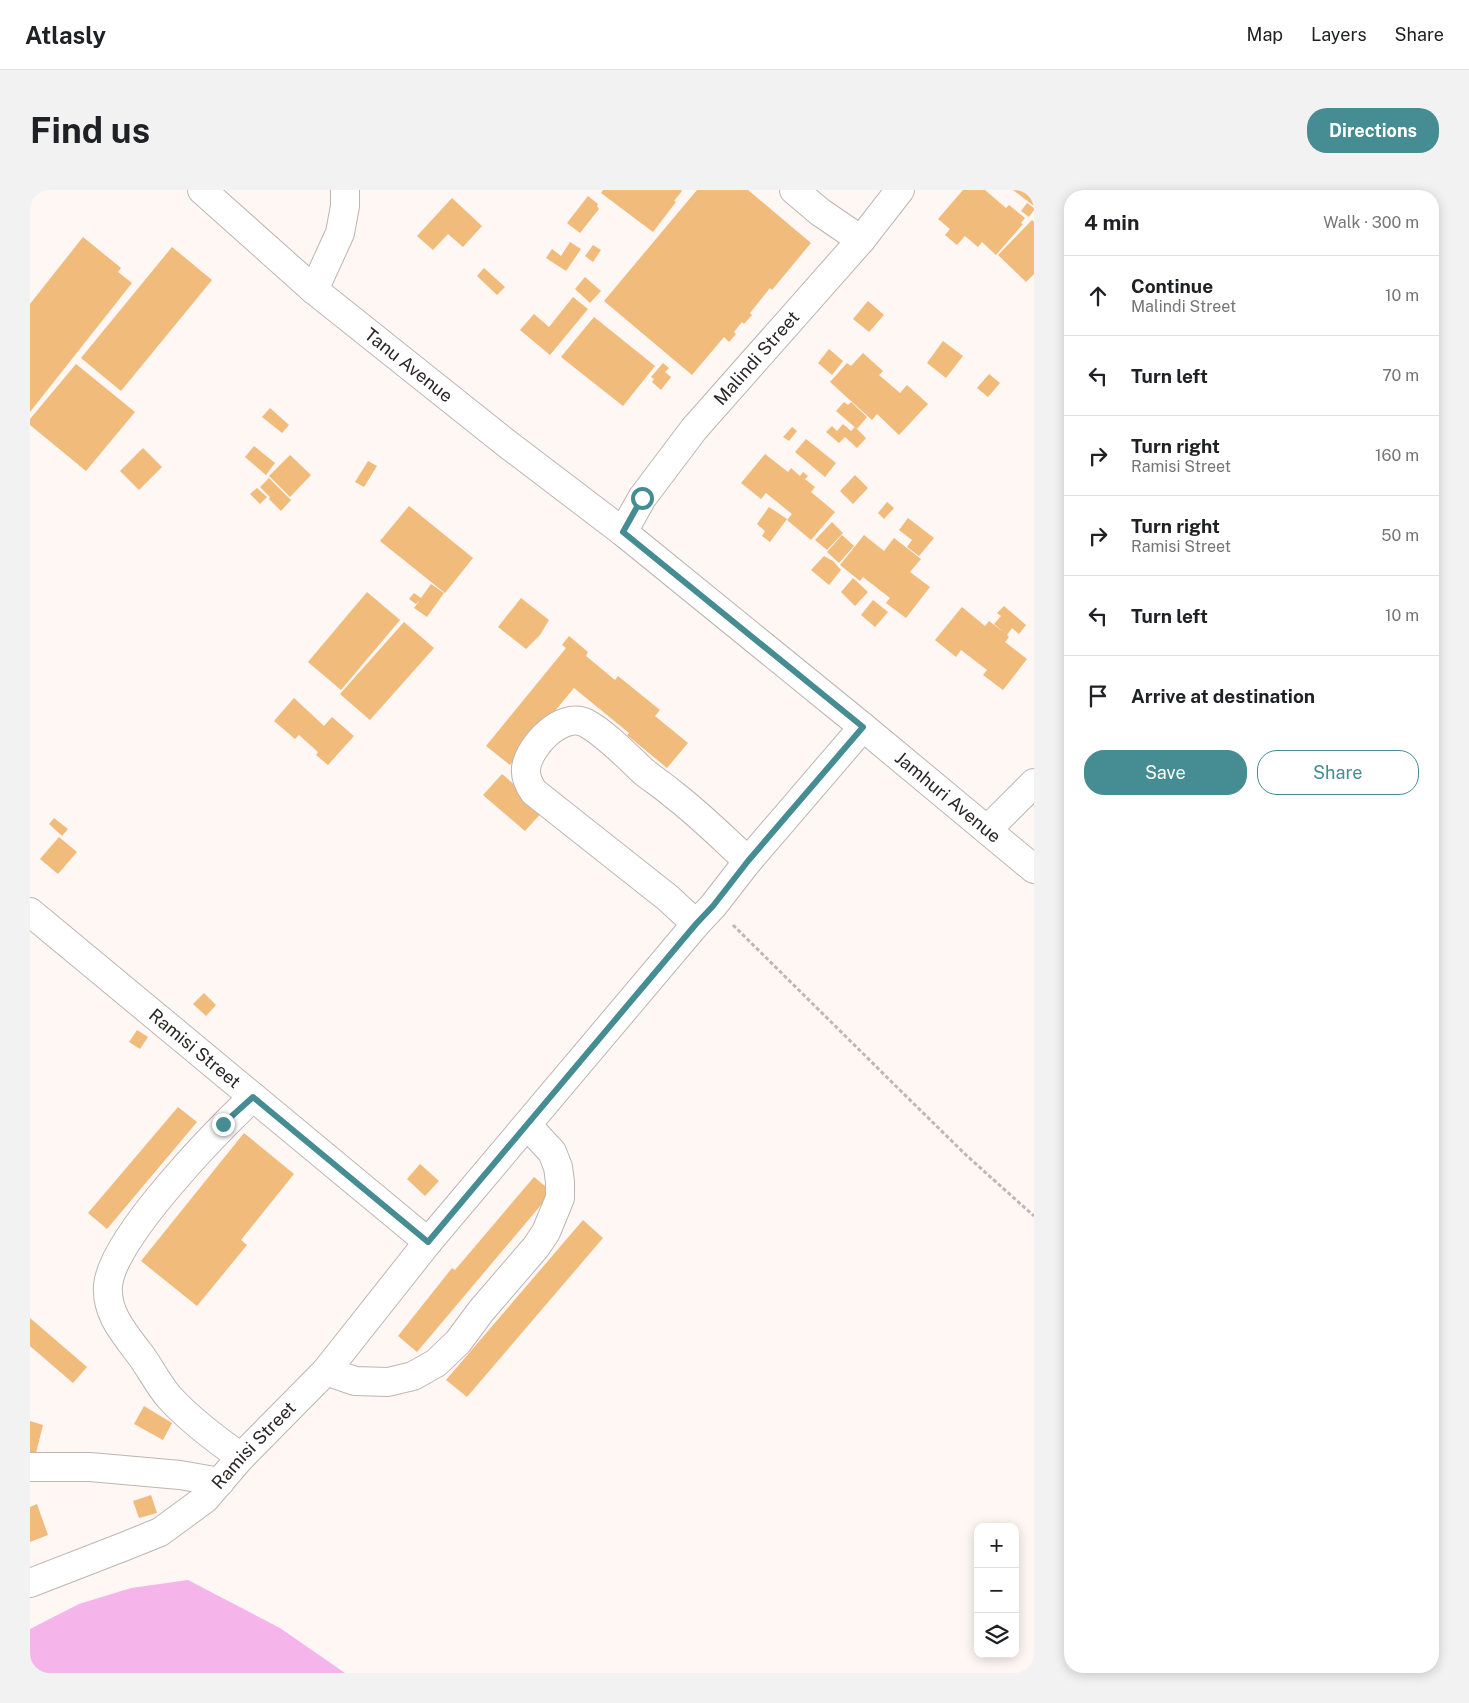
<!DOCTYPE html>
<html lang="en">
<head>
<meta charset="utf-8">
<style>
  body { margin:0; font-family:"Public Sans",sans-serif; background:#f2f2f2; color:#202124 }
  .controls { position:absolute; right:15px; bottom:15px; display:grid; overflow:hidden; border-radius:10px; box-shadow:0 2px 12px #0003 }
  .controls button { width:45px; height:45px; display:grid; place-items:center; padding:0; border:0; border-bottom:1px solid #e0e0e0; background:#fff; color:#202124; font:25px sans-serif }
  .stop { position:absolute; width:15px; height:15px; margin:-11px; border:4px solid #458c93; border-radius:50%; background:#fff }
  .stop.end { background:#458c93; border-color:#fff; box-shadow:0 1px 5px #0008 }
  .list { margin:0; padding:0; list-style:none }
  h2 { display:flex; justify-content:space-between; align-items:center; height:65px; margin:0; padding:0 20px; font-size:21px }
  h2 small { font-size:16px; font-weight:400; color:#757577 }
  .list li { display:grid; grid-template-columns:32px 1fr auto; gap:15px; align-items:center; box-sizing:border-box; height:80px; padding:0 20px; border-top:1px solid #e0e0e0 }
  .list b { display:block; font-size:19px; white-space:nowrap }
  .list p { margin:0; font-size:16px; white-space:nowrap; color:#757577 }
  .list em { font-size:16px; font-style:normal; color:#757577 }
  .actions { display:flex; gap:10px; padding:15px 20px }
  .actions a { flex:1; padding:11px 0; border:1px solid #458c93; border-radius:20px; text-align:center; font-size:18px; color:#458c93 }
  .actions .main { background:#458c93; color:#fff }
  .icon { flex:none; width:28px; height:28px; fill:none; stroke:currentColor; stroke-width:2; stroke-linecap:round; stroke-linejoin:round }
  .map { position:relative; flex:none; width:1004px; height:1483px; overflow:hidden; border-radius:20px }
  header { display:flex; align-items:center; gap:30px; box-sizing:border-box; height:70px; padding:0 25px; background:#fff; border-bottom:1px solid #e0e0e0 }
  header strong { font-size:24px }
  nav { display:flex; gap:28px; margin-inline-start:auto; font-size:18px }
  .intro { display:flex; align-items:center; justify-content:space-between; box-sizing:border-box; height:120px; padding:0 30px }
  h1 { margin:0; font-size:35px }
  .button { padding:12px 22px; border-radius:20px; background:#458c93; color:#fff; font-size:18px; font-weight:700 }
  main { display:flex; gap:30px; padding:0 30px }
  aside { flex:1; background:#fff; border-radius:20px; box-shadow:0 2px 12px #0003 }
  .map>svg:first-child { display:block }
</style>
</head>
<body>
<header>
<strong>Atlasly</strong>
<nav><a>Map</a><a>Layers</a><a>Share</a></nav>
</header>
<div class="intro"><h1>Find us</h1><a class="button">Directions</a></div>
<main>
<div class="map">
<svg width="1004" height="1483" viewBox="0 0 1004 1483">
  <rect width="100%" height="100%" fill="#fff7f4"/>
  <polygon fill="#f5b5eb" points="158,1390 250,1438 315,1483 0,1483 0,1439 49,1414 101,1398"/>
  <g fill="#f0bb7b">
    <polygon points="573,0 651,0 652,1 644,11 646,12 623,42 571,3"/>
    <polygon points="667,0 718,0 781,53 742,100 740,98 720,123 722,125 714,134 712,132 704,142 706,144 699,152 694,147 662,185 574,111"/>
    <polygon points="933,0 955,0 976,18 979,15 995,28 991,33 993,34 966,65 952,52 948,57 935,46 927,55 915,45 920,39 908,29"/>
    <polygon points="983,0 1004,0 1004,16"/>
    <polygon points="558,6 568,14 567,16 569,19 550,43 537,33"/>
    <polygon points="422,8 452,36 433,57 418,44 403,60 387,46"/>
    <polygon points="997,13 1004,18 1004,20 999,27 991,21"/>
    <polygon points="1002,30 1004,32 1004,84 996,92 968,65"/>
    <polygon points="53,47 91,78 88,82 102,93 0,222 0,114"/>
    <polygon points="540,52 551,59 536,81 516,68 522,59 531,66"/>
    <polygon points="563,55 571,60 563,72 555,66"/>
    <polygon points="142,57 182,90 91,201 51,168"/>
    <polygon points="454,78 475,97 467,105 447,86"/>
    <polygon points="555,87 571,101 560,113 545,99"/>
    <polygon points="543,107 558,119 520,165 490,140 504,124 519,137"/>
    <polygon points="838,111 854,125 839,142 823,129"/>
    <polygon points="564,127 625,176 593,216 531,167"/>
    <polygon points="913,151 933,166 916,188 897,173"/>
    <polygon points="799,159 813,171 802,185 788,173"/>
    <polygon points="833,163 853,181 849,185 870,203 877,195 898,214 869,245 847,224 842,230 800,192 817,173 821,176"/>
    <polygon points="633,173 639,178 635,182 641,187 631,200 622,192 624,189 621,187"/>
    <polygon points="46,174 105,222 56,281 0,235 0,229"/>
    <polygon points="959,184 970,193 958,207 947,198"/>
    <polygon points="814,212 818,215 821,212 837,227 827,239 806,221"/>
    <polygon points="240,218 259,235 252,243 232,227"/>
    <polygon points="813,234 821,241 825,237 836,248 827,258 815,247 809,253 796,242 802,236 807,241"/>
    <polygon points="762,237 767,241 759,251 753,247"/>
    <polygon points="776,249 806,273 795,287 765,262"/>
    <polygon points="224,256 245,273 236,285 215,267"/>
    <polygon points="113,258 132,277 109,300 90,281"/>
    <polygon points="735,264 758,282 761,278 770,286 773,282 778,286 775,289 785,297 781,302 805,322 781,350 757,330 762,324 736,303 731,309 711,293"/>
    <polygon points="260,265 281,285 260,307 239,286"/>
    <polygon points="338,271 347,276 334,297 325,292"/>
    <polygon points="825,285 838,298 823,314 810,301"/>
    <polygon points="239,288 261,310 251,321 239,309 240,307 230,297"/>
    <polygon points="227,298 237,307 230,314 220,304"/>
    <polygon points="857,312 864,318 854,329 848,323"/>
    <polygon points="379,316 443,368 415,403 350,351"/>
    <polygon points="739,317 757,329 740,352 732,346 735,341 727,334"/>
    <polygon points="878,328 904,348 889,366 877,357 882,350 869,340"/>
    <polygon points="802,332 813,343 797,360 785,350"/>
    <polygon points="812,345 824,356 809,373 797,362"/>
    <polygon points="834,345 854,361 864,348 891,369 880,382 900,397 876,428 856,413 860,408 833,387 830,391 810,375"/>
    <polygon points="794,366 803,371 811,380 799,395 781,380"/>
    <polygon points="823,388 838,402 825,416 811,402"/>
    <polygon points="401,394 414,403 397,427 384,418 390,410 386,414 379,409 384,403 391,408"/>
    <polygon points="337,402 370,430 311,500 278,472"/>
    <polygon points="491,408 519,430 510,445 496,459 468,437"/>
    <polygon points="843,410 858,422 845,437 831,425"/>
    <polygon points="974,416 996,435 989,444 982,438 977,445 979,447 975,452 997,469 973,500 953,485 957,480 931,460 926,467 905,450 932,417 955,436 959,431 975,443 964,434 971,426 967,423"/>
    <polygon points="374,432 404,458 340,530 310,504"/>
    <polygon points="539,446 558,462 556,466 585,490 588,486 630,520 625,526 658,553 637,578 597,545 599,543 544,498 480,575 456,556 536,458 532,455"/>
    <polygon points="264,508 294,536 302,527 324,546 298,575 286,565 288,562 269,545 265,549 244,531"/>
    <polygon points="472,584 514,620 495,641 453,605"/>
    <polygon points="24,628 38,639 32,646 19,634"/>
    <polygon points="29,647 47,662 28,684 10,669"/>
    <polygon points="174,803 186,815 176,826 163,814"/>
    <polygon points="107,840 118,847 110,859 99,852"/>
    <polygon points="148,917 167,932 77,1039 58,1023"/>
    <polygon points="214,943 264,984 211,1050 217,1055 167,1116 111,1071"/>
    <polygon points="390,974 409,991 395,1006 377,989"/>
    <polygon points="504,987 522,1002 387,1162 368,1146 422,1078 425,1080"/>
    <polygon points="553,1030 573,1048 437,1207 416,1190"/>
    <polygon points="0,1128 57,1177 43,1193 0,1156"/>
    <polygon points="114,1216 142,1233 133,1250 104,1234"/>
    <polygon points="0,1231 13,1235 3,1275 0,1274"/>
    <polygon points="121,1305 127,1323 109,1328 103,1311"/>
    <polygon points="7,1314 18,1345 0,1352 0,1317"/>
  </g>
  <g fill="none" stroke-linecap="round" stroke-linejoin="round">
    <g stroke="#beb5b2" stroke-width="30">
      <g id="minor">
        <path id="s1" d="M172,0l112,100 192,153 117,89 240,195 171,142"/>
        <polyline points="764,0 790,22 831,50"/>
        <polyline points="284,100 310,43 315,16 315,0"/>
        <path id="s2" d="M593,342l19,-34 52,-69 167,-189 39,-50"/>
        <polyline points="957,640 1004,593"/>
        <path id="s3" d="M0,722l398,330"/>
        <path d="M666,734l-28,-26 -134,-106c-5,-7 -9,-15 -8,-24 3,-22 36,-57 60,-45 20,11 41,33 58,49 10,8 21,15 30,23 26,20 50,44 74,66"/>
        <polyline points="296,1181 325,1191 358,1192 383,1186 406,1173 428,1152 451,1121 506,1057 516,1042 530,1008 530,992 528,977 522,962 497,935"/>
        <path d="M211,1267c-26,-18 -51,-37 -72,-60 -12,-14 -19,-30 -30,-44 -15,-20 -33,-40 -31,-67 3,-47 109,-155 145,-189"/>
        <polyline points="0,1277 60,1277 150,1285 190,1292"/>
        <path id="s4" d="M0,1393l93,-36 37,-15 45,-33 36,-42 85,-86 102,-129 268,-318 17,-18 35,-45 115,-134"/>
      </g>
    </g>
    <polyline stroke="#bdb7b5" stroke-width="3" stroke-dasharray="4 2.5" stroke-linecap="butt" points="703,735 882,912 936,965 1004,1026"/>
    <use href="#minor" stroke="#fff" stroke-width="28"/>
  </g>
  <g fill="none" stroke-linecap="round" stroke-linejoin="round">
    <polyline stroke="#458c93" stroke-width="6" points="193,934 223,907 398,1052 666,734 683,716 718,671 833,537 593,342 612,308"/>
  </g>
  <g text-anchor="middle" stroke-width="4" stroke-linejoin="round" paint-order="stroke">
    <g font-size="18" fill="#2a2726" stroke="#fff">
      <text dy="6" stroke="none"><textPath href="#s2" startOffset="220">Malindi Street</textPath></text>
      <text dy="6" stroke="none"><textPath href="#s1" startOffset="271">Tanu Avenue</textPath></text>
      <text dy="6" stroke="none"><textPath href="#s1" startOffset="962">Jamhuri Avenue</textPath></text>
      <text dy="6" stroke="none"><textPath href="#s3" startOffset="214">Ramisi Street</textPath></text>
      <text dy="6" stroke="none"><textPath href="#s4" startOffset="268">Ramisi Street</textPath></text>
    </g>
  </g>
</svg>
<div class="controls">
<button>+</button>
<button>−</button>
<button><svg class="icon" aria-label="layers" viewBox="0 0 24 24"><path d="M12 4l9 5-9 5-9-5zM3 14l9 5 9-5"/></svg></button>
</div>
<div class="stop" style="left:612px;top:308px"></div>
<div class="stop end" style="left:193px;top:934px"></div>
</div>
<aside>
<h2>4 min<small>Walk · 300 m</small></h2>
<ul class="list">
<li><svg class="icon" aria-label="ahead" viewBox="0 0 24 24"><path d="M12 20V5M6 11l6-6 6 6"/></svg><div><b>Continue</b><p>Malindi Street</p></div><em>10 m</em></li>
<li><svg class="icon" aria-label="left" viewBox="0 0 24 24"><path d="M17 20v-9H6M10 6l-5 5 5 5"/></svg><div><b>Turn left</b></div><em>70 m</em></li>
<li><svg class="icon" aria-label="right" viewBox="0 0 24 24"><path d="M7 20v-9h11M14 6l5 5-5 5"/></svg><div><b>Turn right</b><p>Ramisi Street</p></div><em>160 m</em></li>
<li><svg class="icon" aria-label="right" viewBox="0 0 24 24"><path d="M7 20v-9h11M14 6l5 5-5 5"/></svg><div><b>Turn right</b><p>Ramisi Street</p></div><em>50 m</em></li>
<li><svg class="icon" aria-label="left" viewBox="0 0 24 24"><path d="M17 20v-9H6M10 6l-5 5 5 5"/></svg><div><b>Turn left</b></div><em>10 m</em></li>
<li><svg class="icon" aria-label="arrive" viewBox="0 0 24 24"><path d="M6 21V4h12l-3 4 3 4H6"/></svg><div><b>Arrive at destination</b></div></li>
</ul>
<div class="actions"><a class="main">Save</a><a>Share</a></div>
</aside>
</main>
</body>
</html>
